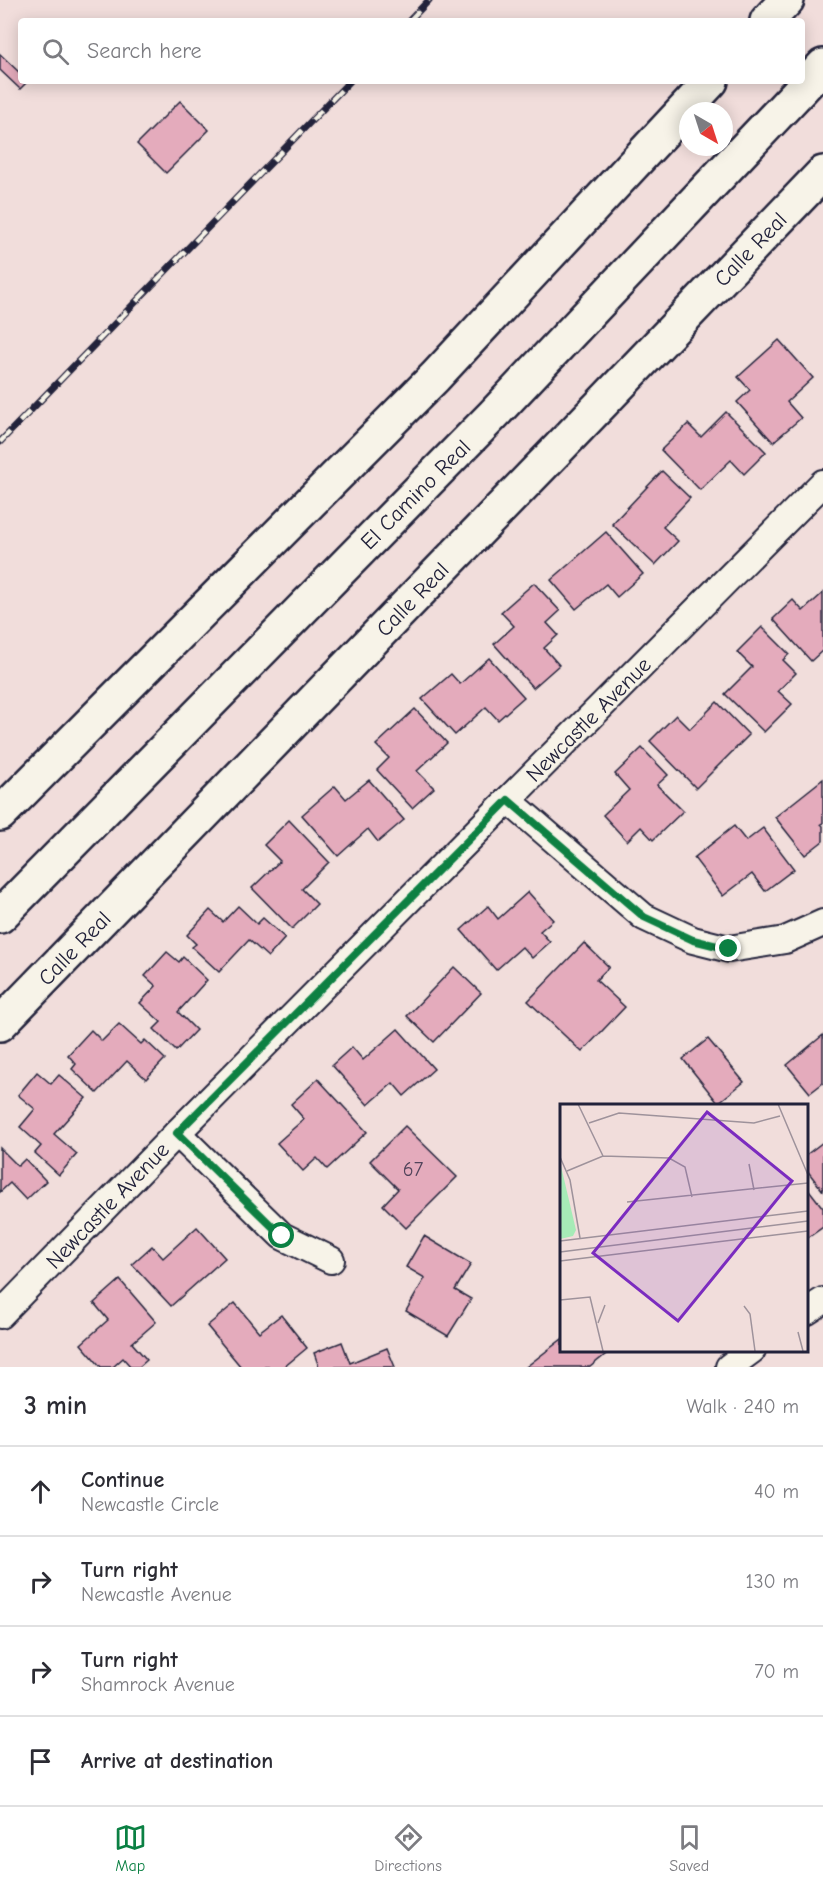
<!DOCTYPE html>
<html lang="en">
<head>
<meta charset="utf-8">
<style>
  body { margin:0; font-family:"Comic Neue",sans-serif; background:#f7f7f7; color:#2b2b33 }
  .compass { position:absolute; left:679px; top:102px; width:54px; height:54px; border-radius:50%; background:#fff; box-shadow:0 3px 15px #0003; rotate:141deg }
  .stop { position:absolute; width:18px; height:18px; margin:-14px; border:4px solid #0b8043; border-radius:50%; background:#fff }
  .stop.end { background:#0b8043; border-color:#fff; box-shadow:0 2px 6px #0008 }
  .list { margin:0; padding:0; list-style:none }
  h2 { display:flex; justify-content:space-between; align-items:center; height:78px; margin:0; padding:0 24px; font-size:26px }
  h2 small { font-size:20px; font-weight:400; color:#7c7c81 }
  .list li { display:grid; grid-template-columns:39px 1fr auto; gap:18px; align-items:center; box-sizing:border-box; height:90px; padding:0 24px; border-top:2px solid #e1e1e2 }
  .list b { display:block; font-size:22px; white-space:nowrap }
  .list p { margin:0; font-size:20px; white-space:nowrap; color:#7c7c81 }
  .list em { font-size:20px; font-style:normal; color:#7c7c81 }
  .icon { flex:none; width:33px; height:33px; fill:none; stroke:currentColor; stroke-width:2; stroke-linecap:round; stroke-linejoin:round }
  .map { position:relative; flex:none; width:823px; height:1367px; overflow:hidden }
  .search { position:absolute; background:#fff; box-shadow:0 3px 15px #0003; left:18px; right:18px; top:18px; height:66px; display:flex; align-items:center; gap:15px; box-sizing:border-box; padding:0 21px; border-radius:6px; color:#7c7c81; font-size:22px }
  .sheet { height:438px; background:#fff }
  nav { display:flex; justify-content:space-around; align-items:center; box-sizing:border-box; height:84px; border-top:2px solid #e1e1e2; background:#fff; font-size:16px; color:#7c7c81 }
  nav a { display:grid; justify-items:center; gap:3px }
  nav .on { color:#0b8043 }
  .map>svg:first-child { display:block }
</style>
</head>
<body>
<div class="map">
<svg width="823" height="1367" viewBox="0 0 823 1367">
  <rect width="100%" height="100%" fill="#f1dddb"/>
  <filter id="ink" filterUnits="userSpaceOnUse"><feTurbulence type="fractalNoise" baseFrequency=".0167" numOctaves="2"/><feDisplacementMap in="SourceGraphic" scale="12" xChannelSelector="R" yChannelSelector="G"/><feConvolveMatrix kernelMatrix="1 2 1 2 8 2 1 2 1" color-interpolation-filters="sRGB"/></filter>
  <g filter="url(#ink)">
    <g fill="#e4abbc" stroke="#22223b" stroke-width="1.5">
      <polygon points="0,54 21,74 21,81 28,81 20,89 0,70"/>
      <polygon points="180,101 209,130 166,173 137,144"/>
      <polygon points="779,340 813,378 787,402 801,418 773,442 737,402 750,390 738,377"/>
      <polygon points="726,412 766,452 744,474 731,460 700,490 661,450 688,424 701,437"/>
      <polygon points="662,471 690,498 663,527 678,541 655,565 612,524"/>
      <polygon points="606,532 643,574 617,597 606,584 576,609 551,580"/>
      <polygon points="534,583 560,611 547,623 558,635 544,648 559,665 533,688 494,644 514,626 501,612"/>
      <polygon points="823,593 823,650 811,661 773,619 793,600 803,611"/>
      <polygon points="762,627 789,654 783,660 796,673 778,691 792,704 764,732 725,694 752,667 737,652"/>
      <polygon points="489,658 524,697 498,720 486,707 455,735 422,699 451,674 460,684"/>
      <polygon points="717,702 749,735 696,788 650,741 676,715 690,729"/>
      <polygon points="415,709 447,743 417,771 434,788 412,808 377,770 389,758 376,745"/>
      <polygon points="642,748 668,775 657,785 683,811 653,840 641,827 627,841 603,815 629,790 615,774"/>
      <polygon points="823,779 823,823 821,824 823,826 823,841 805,855 775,817"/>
      <polygon points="369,780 404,820 378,842 368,829 338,856 302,815 335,786 346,799"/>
      <polygon points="289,820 329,862 302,889 317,904 292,929 252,888 280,861 264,845"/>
      <polygon points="734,826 746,841 763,828 794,869 765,891 752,874 723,896 694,858"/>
      <polygon points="528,892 553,920 540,931 550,942 532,958 522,947 496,970 461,930 488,906 498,919"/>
      <polygon points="238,906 257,924 263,918 285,938 268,957 249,940 219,972 192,947 196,944 187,935 210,910 223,922"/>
      <polygon points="584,943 609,967 596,980 625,1007 582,1052 528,1001"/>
      <polygon points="167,952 179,962 183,957 207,980 178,1012 196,1030 176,1051 154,1029 161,1022 140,1003 156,986 145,976"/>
      <polygon points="454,967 481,993 434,1042 407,1016"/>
      <polygon points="119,1024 141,1044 145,1040 165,1059 146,1079 127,1061 97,1093 72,1069 76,1064 68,1055 91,1030 102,1041"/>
      <polygon points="398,1029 434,1069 404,1096 393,1083 368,1105 332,1065 352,1047 363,1060"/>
      <polygon points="823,1035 823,1083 810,1093 787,1065"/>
      <polygon points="708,1039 744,1082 718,1103 683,1059"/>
      <polygon points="37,1072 51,1084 59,1075 86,1098 54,1134 77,1154 59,1175 35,1153 41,1146 20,1127 35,1109 18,1095"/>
      <polygon points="318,1079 367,1132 327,1169 317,1158 303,1171 277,1143 304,1119 291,1104"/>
      <polygon points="405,1126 457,1177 406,1228 383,1205 398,1189 370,1161"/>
      <polygon points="823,1142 823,1191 806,1169 806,1155"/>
      <polygon points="0,1148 18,1166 25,1159 46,1181 26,1200 10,1183 0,1192"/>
      <polygon points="806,1186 823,1208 823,1227 806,1239"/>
      <polygon points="197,1227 225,1258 171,1306 132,1264 152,1246 163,1258"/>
      <polygon points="424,1236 471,1264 455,1290 471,1299 448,1336 406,1311 425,1278 406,1267"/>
      <polygon points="120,1280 156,1322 132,1343 147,1360 139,1367 131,1367 123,1358 113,1367 101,1367 81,1344 108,1320 94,1303"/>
      <polygon points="235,1303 259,1332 281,1315 307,1348 284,1367 241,1367 207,1326"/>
      <polygon points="562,1339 562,1350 603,1350 606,1354 590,1367 526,1367"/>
      <polygon points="342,1342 350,1363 387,1348 395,1367 319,1367 314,1353"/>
    </g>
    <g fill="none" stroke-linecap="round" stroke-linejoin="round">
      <g stroke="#22223b" stroke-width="30">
        <g id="street">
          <polyline points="508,800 644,917 693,940 729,949 785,940 823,923"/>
          <polyline points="177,1133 282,1236 331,1260"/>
          <polyline points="806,1312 823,1301"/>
          <polyline points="0,1315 177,1133 823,483"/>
          <polyline points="729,1367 752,1350"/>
        </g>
      </g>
      <g stroke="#22223b" stroke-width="38">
        <polyline id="secondary" points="0,1024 559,448 823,173"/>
      </g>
      <g stroke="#22223b" stroke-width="38">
        <g id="highway">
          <polyline points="767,21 787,0"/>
          <polyline points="0,814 435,377 711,81"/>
          <polyline points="0,916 493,415 823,66"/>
        </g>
      </g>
      <use href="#street" stroke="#f7f3e8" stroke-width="26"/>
      <use href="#secondary" stroke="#f7f3e8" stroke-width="33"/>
      <use href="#highway" stroke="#f7f3e8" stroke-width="33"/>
      <g stroke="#22223b" stroke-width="7">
        <g id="rail">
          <polyline points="409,21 429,0"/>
          <polyline points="0,442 350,81"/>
        </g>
      </g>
      <use href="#rail" stroke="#f7f3e8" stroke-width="4.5" stroke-dasharray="14" stroke-linecap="butt"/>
    </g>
  </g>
  <g fill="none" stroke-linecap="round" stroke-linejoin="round" filter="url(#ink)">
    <polyline stroke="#0b8043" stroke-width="8" points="282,1236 177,1133 508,800 644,917 693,940 729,949"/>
  </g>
  <g text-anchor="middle" stroke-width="4.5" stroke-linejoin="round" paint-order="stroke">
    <g font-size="20" fill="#52445b">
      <text x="413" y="1176">67</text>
    </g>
    <g font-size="22" fill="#22223b" stroke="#f7f3e8">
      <text transform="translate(750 249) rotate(-46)" y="8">Calle Real</text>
      <text transform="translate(415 494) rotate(-45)" y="8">El Camino Real</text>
      <text transform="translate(412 599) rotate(-46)" y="8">Calle Real</text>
      <text transform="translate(588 719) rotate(-45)" y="8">Newcastle Avenue</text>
      <text transform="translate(74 948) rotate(-46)" y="8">Calle Real</text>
      <text transform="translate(107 1205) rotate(-46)" y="8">Newcastle Avenue</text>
    </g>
  </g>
  <g transform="translate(560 1104)">
    <rect width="248" height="248" fill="#f1dddb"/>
    <path d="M0,58l16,68 -3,6 -13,3z" fill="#a6ebb7"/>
    <path fill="none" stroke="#9e929b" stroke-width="1.5" d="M18,0l25,52M218,0l30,71M29,19l30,-10 135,10 26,-7M0,53l10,23 10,58M189,60l5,26M7,67l36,-15 66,2 16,9 7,30M67,98l181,-19M0,137l248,-30M0,148l248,-31M0,157l248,-30M0,196l30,-3 13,54M184,202l6,8 5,37M38,219l7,-18M238,228l5,19"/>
    <path fill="#7b2cbf" fill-opacity="0.15" stroke="#7b2cbf" stroke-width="3" d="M147,8l85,69 -114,140 -85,-68z"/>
    <rect width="248" height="248" fill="none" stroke="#22223b" stroke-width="3"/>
  </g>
</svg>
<svg class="compass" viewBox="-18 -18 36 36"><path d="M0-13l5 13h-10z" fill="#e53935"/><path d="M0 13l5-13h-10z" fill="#7c7c81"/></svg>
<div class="stop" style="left:282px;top:1236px"></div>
<div class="stop end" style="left:729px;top:949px"></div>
<div class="search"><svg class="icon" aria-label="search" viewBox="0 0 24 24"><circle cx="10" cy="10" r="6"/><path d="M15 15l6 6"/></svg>Search here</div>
</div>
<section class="sheet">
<h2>3 min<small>Walk · 240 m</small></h2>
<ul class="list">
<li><svg class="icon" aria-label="ahead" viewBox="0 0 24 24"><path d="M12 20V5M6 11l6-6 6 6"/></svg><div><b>Continue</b><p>Newcastle Circle</p></div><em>40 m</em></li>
<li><svg class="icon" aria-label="right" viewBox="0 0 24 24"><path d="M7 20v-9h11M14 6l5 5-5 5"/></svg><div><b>Turn right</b><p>Newcastle Avenue</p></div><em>130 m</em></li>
<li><svg class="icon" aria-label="right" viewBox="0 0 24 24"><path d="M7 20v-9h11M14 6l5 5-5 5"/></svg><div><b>Turn right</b><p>Shamrock Avenue</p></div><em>70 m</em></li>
<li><svg class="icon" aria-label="arrive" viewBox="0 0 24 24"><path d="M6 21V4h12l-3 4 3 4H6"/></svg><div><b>Arrive at destination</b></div></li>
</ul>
</section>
<nav>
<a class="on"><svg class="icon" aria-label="map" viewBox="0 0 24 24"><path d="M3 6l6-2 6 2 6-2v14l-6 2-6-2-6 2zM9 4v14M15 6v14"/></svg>Map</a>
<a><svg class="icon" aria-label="directions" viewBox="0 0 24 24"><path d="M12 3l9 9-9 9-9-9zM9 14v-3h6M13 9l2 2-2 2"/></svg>Directions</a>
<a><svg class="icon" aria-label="saved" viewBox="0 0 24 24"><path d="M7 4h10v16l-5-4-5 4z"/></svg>Saved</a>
</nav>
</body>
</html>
